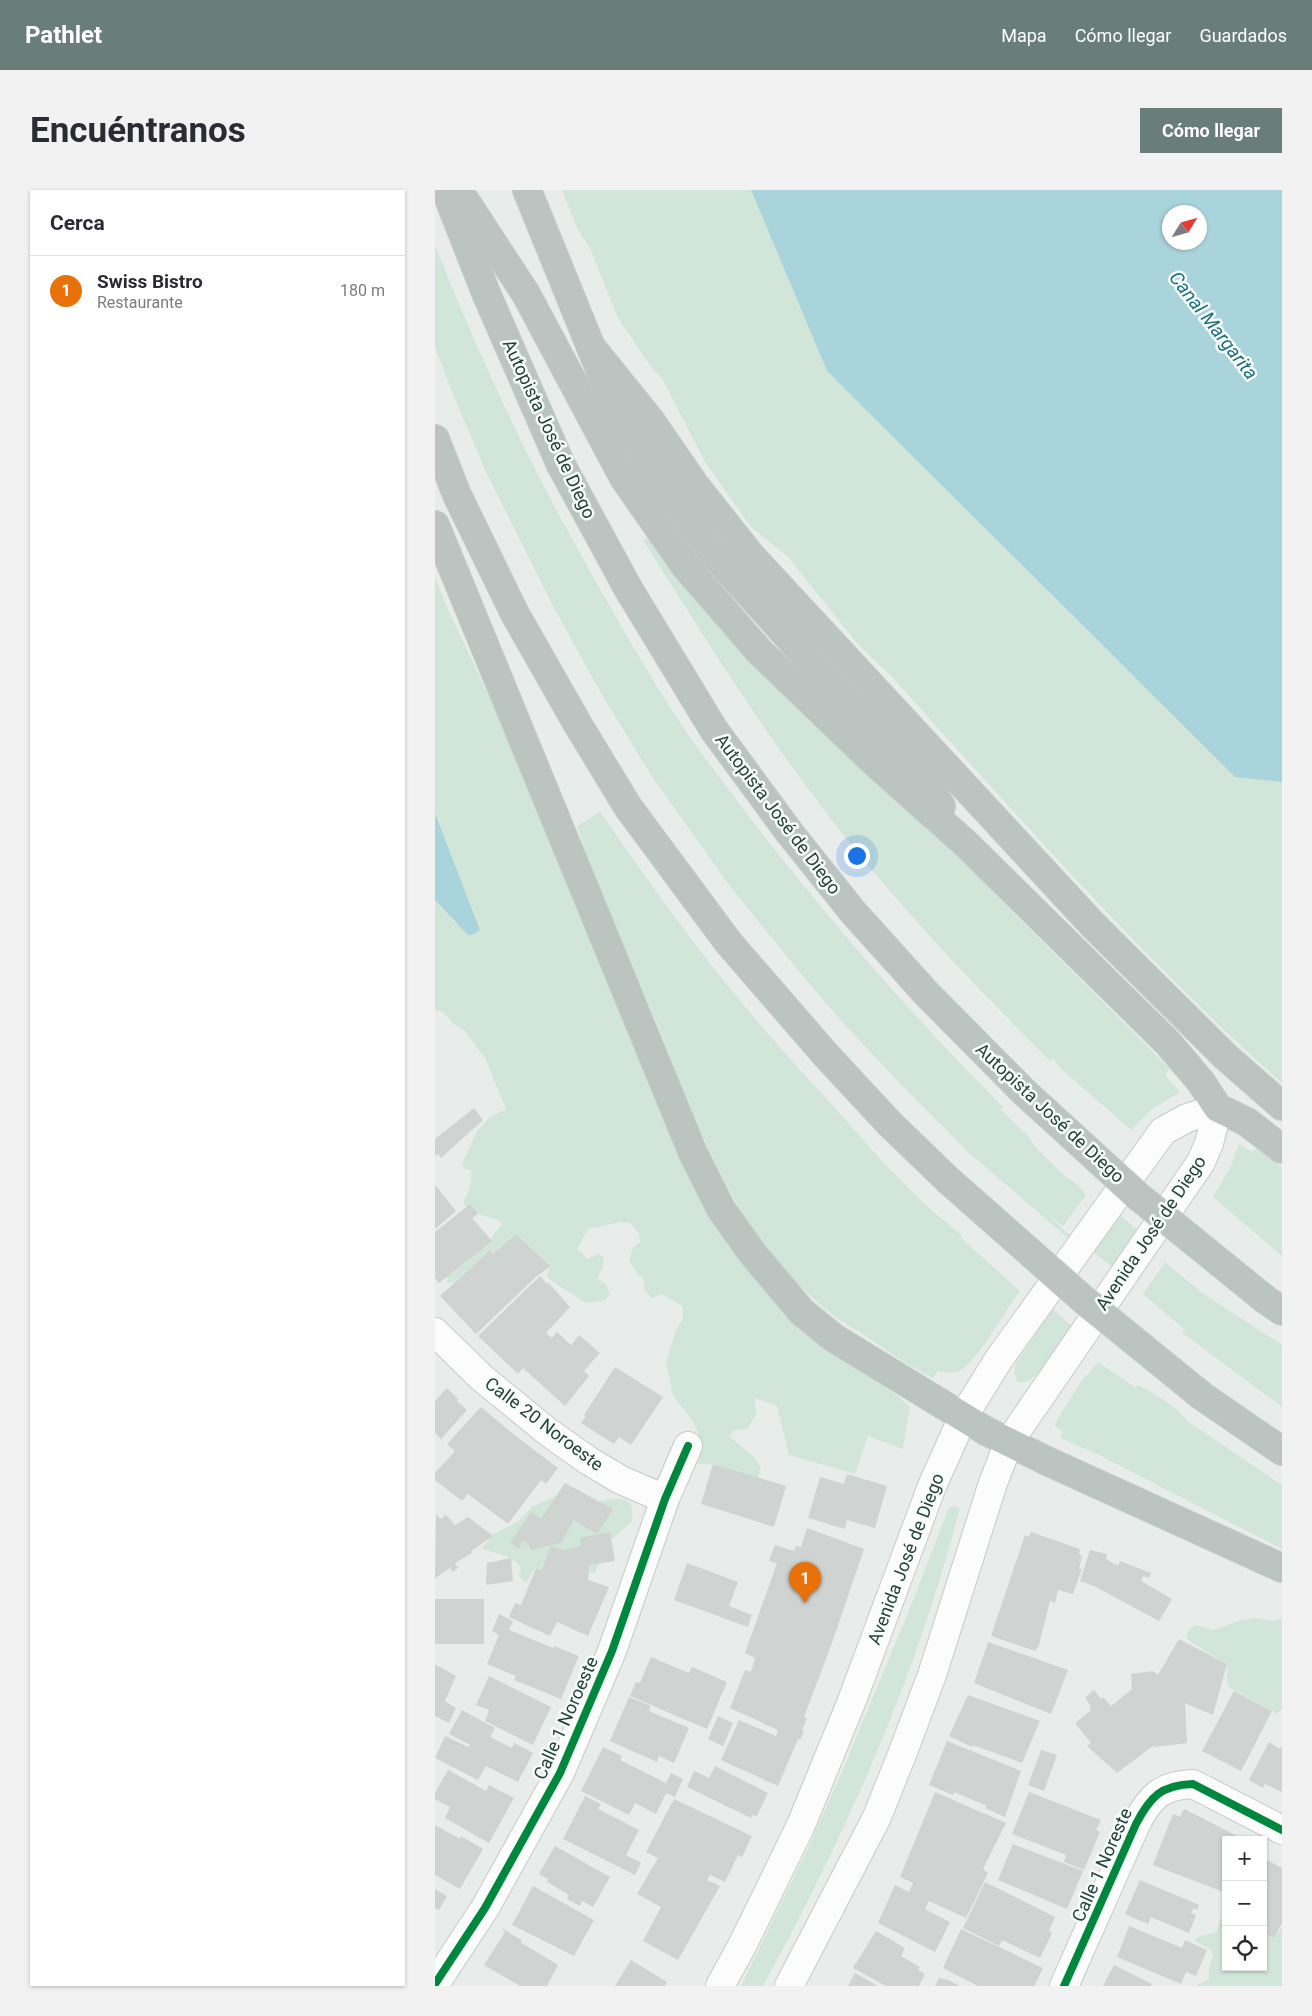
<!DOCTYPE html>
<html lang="es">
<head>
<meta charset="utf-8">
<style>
  body { margin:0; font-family:Roboto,sans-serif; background:#f2f2f3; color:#2b2b33 }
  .controls { position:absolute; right:15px; bottom:15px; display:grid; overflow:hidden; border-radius:0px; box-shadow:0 1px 4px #0004 }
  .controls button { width:45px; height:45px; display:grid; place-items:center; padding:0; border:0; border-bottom:1px solid #e1e1e2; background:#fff; color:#2b2b33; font:25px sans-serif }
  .compass { position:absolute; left:727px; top:15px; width:45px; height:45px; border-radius:50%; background:#fff; box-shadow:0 1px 4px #0004; rotate:53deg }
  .you { position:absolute; left:421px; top:665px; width:18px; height:18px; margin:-12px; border:4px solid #fff; border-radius:50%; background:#1a73e8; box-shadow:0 0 0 8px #1a73e833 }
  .badge { display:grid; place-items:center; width:32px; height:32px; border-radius:50%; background:#697e78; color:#fff; font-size:16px; font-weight:700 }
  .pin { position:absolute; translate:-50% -41px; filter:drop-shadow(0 1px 2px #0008) }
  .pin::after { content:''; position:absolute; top:26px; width:18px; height:15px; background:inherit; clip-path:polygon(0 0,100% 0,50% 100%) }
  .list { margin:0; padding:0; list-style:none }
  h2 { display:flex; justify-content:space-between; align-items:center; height:65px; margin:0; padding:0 20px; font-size:21px }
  h2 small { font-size:16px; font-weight:400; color:#7c7c81 }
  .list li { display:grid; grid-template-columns:32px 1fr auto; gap:15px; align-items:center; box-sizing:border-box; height:70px; padding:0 20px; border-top:1px solid #e1e1e2 }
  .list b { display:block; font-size:19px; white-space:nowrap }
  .list p { margin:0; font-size:16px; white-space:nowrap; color:#7c7c81 }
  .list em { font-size:16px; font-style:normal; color:#7c7c81 }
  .icon { flex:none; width:28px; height:28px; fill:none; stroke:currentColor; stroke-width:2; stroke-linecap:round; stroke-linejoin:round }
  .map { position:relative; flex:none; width:847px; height:1796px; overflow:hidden; border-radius:0px }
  header { display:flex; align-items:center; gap:30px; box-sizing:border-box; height:70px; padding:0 25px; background:#697e78; color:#fff }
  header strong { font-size:24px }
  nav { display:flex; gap:28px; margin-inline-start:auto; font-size:18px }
  .intro { display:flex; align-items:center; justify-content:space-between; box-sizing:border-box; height:120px; padding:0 30px }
  h1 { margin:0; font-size:35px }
  .button { padding:12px 22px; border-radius:0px; background:#697e78; color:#fff; font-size:18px; font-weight:700 }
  main { display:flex; gap:30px; padding:0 30px }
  aside { flex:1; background:#fff; border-radius:0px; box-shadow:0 1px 4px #0004 }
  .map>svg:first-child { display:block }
</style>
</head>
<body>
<header>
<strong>Pathlet</strong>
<nav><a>Mapa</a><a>Cómo llegar</a><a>Guardados</a></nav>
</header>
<div class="intro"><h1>Encuéntranos</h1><a class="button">Cómo llegar</a></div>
<main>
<aside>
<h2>Cerca<small></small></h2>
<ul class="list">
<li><span class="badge" style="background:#e8710a">1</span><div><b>Swiss Bistro</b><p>Restaurante</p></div><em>180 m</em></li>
</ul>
</aside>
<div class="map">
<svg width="847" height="1796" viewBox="0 0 847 1796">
  <rect width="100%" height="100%" fill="#e8edeb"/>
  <g fill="#d1e6d8">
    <path d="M127,0h189l76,181 408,406 47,5v301c-141,-125 -264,-267 -390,-406l-36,-35 -68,-85 -37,-30 -46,-65 -42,-82 -14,-16 -31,-46 -28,-70 -12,-18z"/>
    <path d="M0,55c44,112 95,221 155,326 35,62 70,125 112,183 92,125 192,244 302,354l-4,1 29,28 7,11 30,29 12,8 8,10 -23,31 -17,-13 25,23 -3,2 -99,-85 -80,-81 -53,-57 -39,-46 -68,-84 -78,-110 -49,-80 -50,-91 -65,-130 -32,-75 -20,-52z"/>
    <path d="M217,347l215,236 100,93 203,203 -5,6 15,17 -28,17 -21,21 -71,-62 -7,-10 -3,3c-83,-83 -165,-169 -235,-263 -62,-82 -117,-171 -172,-258z"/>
    <path d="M0,386l10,27 50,106 34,83 187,430 136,143 45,30 13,12 -7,42 -35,-13 -13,38 -66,-19 -12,-49 -22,-8 1,16 -8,14 -16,3 -2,6 24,20 7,11 -3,10 -45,-14h-15l-1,-15 2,-14 -5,-12 -21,-28 -7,-33 10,-32 7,-11 -1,-13 -21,-12 -9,5 -7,-9 -2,-12 -6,-5 -8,-13 4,-12 7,-6 -1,-9 -9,-10 -10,-1 -32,7 -11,20 11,10 10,-5 4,2c4,8 0,14 -5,22l9,6 4,10 -5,6 -19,3 -37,-24 -2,-5 4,-9 -35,-31 -23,20 -3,-4 -36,32 -6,1 -1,-2 1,-5 43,-35v-3l11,-14 -4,-4 -29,-9 -6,-9c5,-10 10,-20 8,-32l-6,-1 -3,-5 15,-33 12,-13 17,-9 -21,-51 -20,-27 -11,-7 -12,-13h-7v-111l22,24 23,6 -45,-117z"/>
    <path d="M165,622c47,67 94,134 147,197 28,34 58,66 88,99 39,44 78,90 126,126v4l59,53c-12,16 -44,71 -59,79 -7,4 -16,2 -23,1l-5,7c-23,-11 -43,-25 -64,-40 -11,-8 -24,-13 -35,-22 -102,-80 -132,-183 -179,-297 -27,-64 -58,-126 -78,-193z"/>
    <polygon points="804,954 817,962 823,957 847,977 847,1066 778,1007 796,976"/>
    <polygon points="685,1025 704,1041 679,1078 658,1062"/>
    <polygon points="730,1072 766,1102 847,1155 847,1217 746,1142 751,1141 708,1104"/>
    <path d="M618,1119l20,18c-10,13 -37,61 -55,55l-4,-9 2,-10z"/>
    <path d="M663,1172l37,25 3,-2c16,9 37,19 48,35l96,65v64l-189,-97 -33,-14 3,-6 -9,-7 26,-42z"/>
    <path d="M132,1298c7,4 14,10 22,12 16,6 47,-17 43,21l-26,24 -2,11 -10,17 -16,-1 -32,-14 -5,13 -6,-3 -8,14 -4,-1 -4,-6 2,-7c-11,-15 -24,-13 -39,-20l12,-14 25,-13 13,-14 20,-9z"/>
    <path d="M517,1316l7,2v3c-43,167 -114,325 -196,475h-22l70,-144 33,-75 69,-166 35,-91z"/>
    <polygon points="819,1428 839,1431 847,1428 847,1518 843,1524 794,1497 792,1492 792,1474 756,1452 751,1447 754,1440 760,1435 779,1440 806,1430"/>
    <polygon points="791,1726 791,1777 828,1777 828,1742 839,1747 847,1737 847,1796 760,1796 774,1789 774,1776 778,1765 776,1760 759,1750 763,1747 782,1742 785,1730"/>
  </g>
  <g fill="#a9d4db" fill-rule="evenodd">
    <path d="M316,0h531v592l-47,-5 -408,-406zM734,22h30v30h-30z"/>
    <polygon points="0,623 45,740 40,744 33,745 0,710"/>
  </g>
  <g fill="#cfd4d2">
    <polygon points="39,918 48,930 6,968 3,964 0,966 0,949"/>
    <polygon points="0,995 21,1021 0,1039"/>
    <polygon points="35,1014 43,1024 37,1028 57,1051 4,1093 0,1088 0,1042"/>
    <polygon points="81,1044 116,1076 103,1085 41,1144 5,1106 55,1060 58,1064"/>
    <polygon points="105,1086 112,1094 113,1092 135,1117 111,1143 117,1148 122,1142 136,1155 144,1145 165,1163 149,1181 154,1186 130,1216 88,1178 83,1184 43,1146"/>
    <polygon points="180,1177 228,1207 196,1255 184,1247 179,1254 146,1233 151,1226 149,1225"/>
    <polygon points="12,1198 23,1209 22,1211 32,1220 6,1249 0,1243 0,1211"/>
    <polygon points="46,1217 82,1247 123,1278 111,1294 106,1290 73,1334 33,1304 27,1311 0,1290 0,1283 20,1261 12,1254"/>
    <polygon points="278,1274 351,1296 339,1337 266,1314"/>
    <polygon points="412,1284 452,1296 440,1338 412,1330 410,1339 373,1328 385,1287 409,1294"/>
    <polygon points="130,1293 178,1319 162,1344 139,1330 126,1353 96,1360 93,1353 88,1351 84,1359 75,1353 96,1322 106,1329"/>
    <polygon points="1,1324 6,1329 11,1325 20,1335 33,1327 58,1346 36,1361 37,1363 20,1373 23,1378 18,1382 15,1378 0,1388"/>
    <polygon points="372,1338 429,1359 397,1453 369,1527 372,1528 367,1540 369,1542 365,1550 363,1549 343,1596 286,1570 304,1530 341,1546 343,1540 295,1518 310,1480 316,1482 320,1468 310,1463 342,1373 334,1371 340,1355 359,1361 361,1356 366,1357"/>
    <polygon points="175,1342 180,1371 154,1375 153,1390 174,1397 153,1446 122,1432 115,1446 74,1427 80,1413 86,1415 101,1378 106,1381 116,1356 128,1360 146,1356 145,1348"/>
    <polygon points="596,1342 645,1359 644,1364 647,1366 644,1379 647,1379 638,1404 623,1400 620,1413 615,1411 604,1455 600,1461 556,1446 590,1345 594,1347"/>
    <polygon points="655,1360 672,1364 671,1369 683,1376 685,1371 716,1383 714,1388 708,1386 706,1391 737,1409 724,1431 661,1397 645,1391"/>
    <polygon points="76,1368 78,1391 51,1395 52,1373"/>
    <polygon points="252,1373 303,1392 294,1416 317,1425 313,1437 239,1410"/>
    <rect x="0" y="1409" width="49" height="45"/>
    <polygon points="64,1424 78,1431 74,1440 118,1458 119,1456 144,1466 126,1509 79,1490 81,1486 52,1474 64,1445 57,1441"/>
    <polygon points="744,1449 792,1474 778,1525 750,1513 752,1553 720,1557 719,1555 682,1583 652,1556 656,1553 640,1533 656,1520 654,1519 656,1516 650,1508 659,1500 666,1509 668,1507 676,1516 697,1499 696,1484 718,1481 723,1485"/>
    <polygon points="553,1452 633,1480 616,1524 539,1493"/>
    <polygon points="216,1467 254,1483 257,1477 292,1492 272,1539 195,1506 201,1492 205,1493"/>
    <polygon points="0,1474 21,1486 10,1511 21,1518 14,1533 0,1526"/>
    <polygon points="54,1486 116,1517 98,1555 50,1531 54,1520 41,1515"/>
    <polygon points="799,1501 837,1521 806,1581 767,1561"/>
    <polygon points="533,1505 605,1531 587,1573 538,1555 537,1557 514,1546"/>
    <polygon points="194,1507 216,1516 214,1521 254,1538 239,1573 224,1566 222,1572 175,1551"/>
    <polygon points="27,1520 60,1538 55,1547 77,1558 79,1553 98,1563 83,1592 51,1576 43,1590 0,1568 10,1546 33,1557 35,1555 14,1544"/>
    <polygon points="283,1526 298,1533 288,1556 273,1549"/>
    <polygon points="512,1551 586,1581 570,1627 550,1618 552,1616 519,1602 518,1605 494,1595"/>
    <polygon points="834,1552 845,1559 847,1555 847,1602 830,1594 828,1598 814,1590"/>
    <polygon points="168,1557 187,1566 185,1570 231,1593 236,1583 248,1589 240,1607 231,1603 221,1624 200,1613 194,1625 146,1601"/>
    <polygon points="606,1560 622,1565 609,1601 593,1595"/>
    <polygon points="280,1576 333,1603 322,1626 317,1625 316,1628 252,1597 259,1581 274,1588"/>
    <polygon points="13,1580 51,1601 54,1595 79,1608 54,1653 10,1628 15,1617 0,1609 0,1603"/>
    <polygon points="500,1602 571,1633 548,1679 553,1683 531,1728 494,1711 490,1719 515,1732 500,1762 443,1733 460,1695 474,1702 478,1693 465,1687"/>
    <polygon points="594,1602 666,1630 661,1640 665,1642 649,1680 629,1672 631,1665 577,1644"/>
    <polygon points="150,1606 166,1614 163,1619 204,1640 191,1665 206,1673 200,1685 128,1649"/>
    <polygon points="239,1609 317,1646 307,1667 303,1665 290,1692 275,1685 272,1690 285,1696 243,1770 208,1751 226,1717 202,1704 223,1668 211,1662"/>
    <polygon points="749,1619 810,1650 791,1650 791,1703 718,1675 738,1624 745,1627"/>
    <polygon points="0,1635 25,1649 26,1646 48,1659 25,1699 0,1685"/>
    <polygon points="578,1654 648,1681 632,1719 563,1690"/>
    <polygon points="120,1656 175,1687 158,1717 147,1711 145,1716 132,1709 134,1705 112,1692 113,1689 104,1684"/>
    <polygon points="832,1670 847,1678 847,1733 839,1748 828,1742 828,1673"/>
    <polygon points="705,1690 764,1715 762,1720 759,1718 756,1723 761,1725 754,1743 716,1727 713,1734 690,1724"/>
    <polygon points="550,1692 620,1727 614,1741 617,1743 605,1768 567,1750 564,1756 528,1738"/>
    <polygon points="98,1696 159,1730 139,1766 77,1735"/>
    <polygon points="0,1699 12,1706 4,1720 1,1718 0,1720"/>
    <polygon points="694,1736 747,1758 750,1750 772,1760 761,1786 751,1782 746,1794 682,1767"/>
    <polygon points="68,1739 87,1750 85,1752 123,1775 112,1796 85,1796 49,1775 70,1742 68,1740"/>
    <polygon points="526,1739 608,1778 599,1796 543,1796 508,1778"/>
    <polygon points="441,1741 470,1758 466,1766 485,1777 483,1780 490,1784 484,1796 451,1796 418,1778"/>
    <polygon points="196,1770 232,1792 230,1796 180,1796"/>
    <polygon points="679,1775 717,1794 716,1796 668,1796"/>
    <polygon points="420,1783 443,1796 413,1796"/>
    <polygon points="504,1788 513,1790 525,1796 500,1796"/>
  </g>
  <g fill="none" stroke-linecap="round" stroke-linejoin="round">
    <g stroke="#c5cac8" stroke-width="30">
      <g id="street">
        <polyline points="0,1142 47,1188 113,1242 154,1271 186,1290 230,1309"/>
        <polyline points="0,1794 50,1718 125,1583 177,1461 230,1309 253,1256"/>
        <path d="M629,1796l72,-162c14,-27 25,-39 57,-40l89,46"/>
      </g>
    </g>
    <g stroke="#c3cbc8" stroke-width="30">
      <g id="secondary">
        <polyline points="285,1796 308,1754 366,1635 418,1508 497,1296 528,1227 564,1169 728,941 752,928 783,918"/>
        <polyline points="354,1796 442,1627 468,1562 497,1485 558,1293 574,1252 766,972 774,953 783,918"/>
      </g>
    </g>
    <g stroke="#c3ccc9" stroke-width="30">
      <g id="highway">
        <polyline points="23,0 91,104 189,288 251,377 324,461 436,569 530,653 733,853 766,892 783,918 812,932 847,959"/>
        <polyline points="92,0 175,204 217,280 273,358 404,503 490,592 506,616"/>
        <polyline points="13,6 51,103 126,275 194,400 279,540 354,642 418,722 491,803 588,901"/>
        <polyline points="156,157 215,230 259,294 316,366 659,736 791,867 847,916"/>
        <polyline points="0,249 22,305 80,424 142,533 193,617 293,752 390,864 454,933 513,990"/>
        <polyline points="0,335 258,963 286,1019 318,1064 367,1122 399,1148 551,1241 612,1271 847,1378"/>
        <polyline points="831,1110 847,1121"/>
        <polyline points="767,1206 847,1261"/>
      </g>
    </g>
    <use href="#street" stroke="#fcfcfc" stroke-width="28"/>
    <use href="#secondary" stroke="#fcfcfc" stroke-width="28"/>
    <use href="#highway" stroke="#bcc4c2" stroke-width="28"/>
    <g stroke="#c3ccc9" stroke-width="30" stroke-linecap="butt">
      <g id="highway-bridge">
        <polyline points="588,901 704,1007 831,1110"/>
        <polyline points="513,990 649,1110 767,1206"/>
      </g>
    </g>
    <use href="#highway-bridge" stroke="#bcc4c2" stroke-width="28"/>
    <g stroke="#f7fbf9" stroke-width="11">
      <g id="cycleway">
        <polyline points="0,1794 50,1718 125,1583 177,1461 230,1309 253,1256"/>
        <path d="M629,1796l72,-162c14,-27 25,-39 57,-40l89,46"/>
      </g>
    </g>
    <use href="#cycleway" stroke="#00873e" stroke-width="8"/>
  </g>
  <g text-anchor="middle" stroke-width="5" stroke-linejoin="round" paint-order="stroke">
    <g font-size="18" fill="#24423a" stroke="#f7fbf9">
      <text transform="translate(114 239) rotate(65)" y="6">Autopista José de Diego</text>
      <text transform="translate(343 624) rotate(53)" y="6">Autopista José de Diego</text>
      <text transform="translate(615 923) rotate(43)" y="6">Autopista José de Diego</text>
      <text transform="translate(716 1043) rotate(-56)" y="6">Avenida José de Diego</text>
      <text transform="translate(109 1234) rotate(37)" y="6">Calle 20 Noroeste</text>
      <text transform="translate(471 1369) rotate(-69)" y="6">Avenida José de Diego</text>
      <text transform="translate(131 1528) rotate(-66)" y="6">Calle 1 Noroeste</text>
      <text transform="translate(667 1675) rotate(-66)" y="6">Calle 1 Noreste</text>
    </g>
    <g font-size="19" font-style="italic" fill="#1c6f80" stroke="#f7fbf9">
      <text transform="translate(779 135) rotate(52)" y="7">Canal Margarita</text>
    </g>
  </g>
</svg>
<div class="controls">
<button>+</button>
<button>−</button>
<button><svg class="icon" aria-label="locate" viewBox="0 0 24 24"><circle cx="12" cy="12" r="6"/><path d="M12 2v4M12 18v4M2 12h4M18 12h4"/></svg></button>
</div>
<svg class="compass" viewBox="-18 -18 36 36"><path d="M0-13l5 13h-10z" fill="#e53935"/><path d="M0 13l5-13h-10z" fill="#7c7c81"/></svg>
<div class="you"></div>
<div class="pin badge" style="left:370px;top:1413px;background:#e8710a">1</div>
</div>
</main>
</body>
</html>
